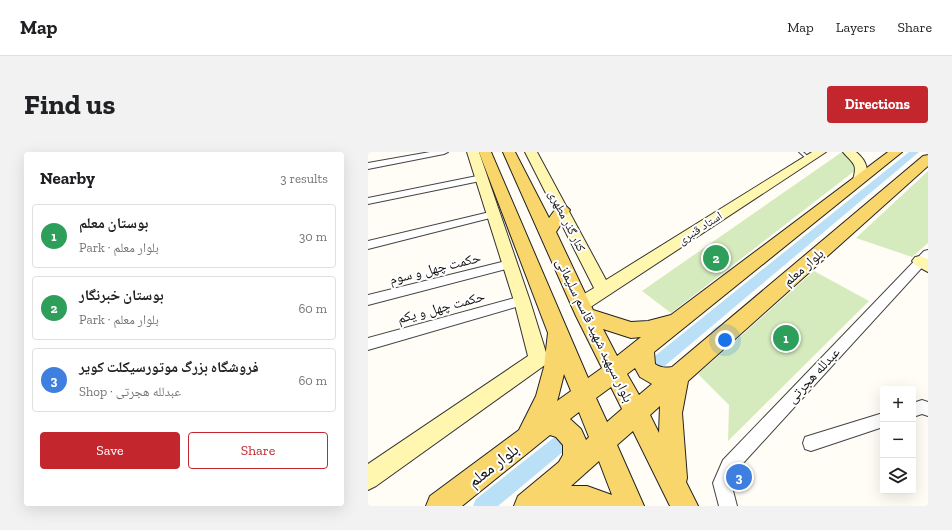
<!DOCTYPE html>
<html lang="en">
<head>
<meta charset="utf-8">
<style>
  body { margin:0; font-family:"Zilla Slab","Noto Naskh Arabic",serif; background:#f2f2f2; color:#202124 }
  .controls { position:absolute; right:12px; bottom:12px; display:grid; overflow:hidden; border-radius:4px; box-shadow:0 4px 16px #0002 }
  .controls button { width:36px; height:36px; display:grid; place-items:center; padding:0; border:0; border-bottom:1px solid #e0e0e0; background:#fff; color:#202124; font:20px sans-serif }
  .you { position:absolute; left:357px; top:188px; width:14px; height:14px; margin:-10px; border:3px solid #fff; border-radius:50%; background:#1a73e8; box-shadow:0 0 0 6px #1a73e833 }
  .badge { display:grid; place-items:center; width:26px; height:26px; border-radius:50%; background:#c4262e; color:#fff; font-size:13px; font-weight:700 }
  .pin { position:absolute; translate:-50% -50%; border:2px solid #fff; box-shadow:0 1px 4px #0006 }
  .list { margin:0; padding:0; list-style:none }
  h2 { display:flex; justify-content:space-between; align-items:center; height:52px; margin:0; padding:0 16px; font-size:17px }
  h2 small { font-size:13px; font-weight:400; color:#757577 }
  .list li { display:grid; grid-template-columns:26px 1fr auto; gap:12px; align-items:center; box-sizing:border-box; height:64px; margin:0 8px 8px; padding:0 8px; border:1px solid #e0e0e0; border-radius:4px }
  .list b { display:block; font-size:15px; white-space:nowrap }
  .list p { margin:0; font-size:13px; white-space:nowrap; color:#757577 }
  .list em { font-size:13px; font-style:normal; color:#757577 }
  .actions { display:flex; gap:8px; padding:12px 16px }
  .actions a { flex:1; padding:9px 0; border:1px solid #c4262e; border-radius:4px; text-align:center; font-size:14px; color:#c4262e }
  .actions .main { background:#c4262e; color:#fff }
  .icon { flex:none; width:22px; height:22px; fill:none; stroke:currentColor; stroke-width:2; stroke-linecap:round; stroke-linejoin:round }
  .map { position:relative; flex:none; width:560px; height:354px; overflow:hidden; border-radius:4px }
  header { display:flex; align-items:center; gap:24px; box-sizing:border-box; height:56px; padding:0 20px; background:#fff; border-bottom:1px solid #e0e0e0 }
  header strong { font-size:19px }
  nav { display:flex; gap:22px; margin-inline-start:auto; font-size:14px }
  .intro { display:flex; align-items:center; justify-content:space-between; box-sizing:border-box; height:96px; padding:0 24px }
  h1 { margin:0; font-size:28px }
  .button { padding:10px 18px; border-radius:4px; background:#c4262e; color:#fff; font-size:14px; font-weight:700 }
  main { display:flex; gap:24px; padding:0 24px }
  aside { flex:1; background:#fff; border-radius:4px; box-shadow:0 4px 16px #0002 }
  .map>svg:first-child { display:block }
</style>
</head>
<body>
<header>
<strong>Map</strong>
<nav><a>Map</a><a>Layers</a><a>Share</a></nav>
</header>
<div class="intro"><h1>Find us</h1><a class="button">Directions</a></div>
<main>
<aside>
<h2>Nearby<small>3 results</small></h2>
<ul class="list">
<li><span class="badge" style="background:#2e9e5b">1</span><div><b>بوستان معلم</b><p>Park · بلوار معلم</p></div><em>30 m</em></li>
<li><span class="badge" style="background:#2e9e5b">2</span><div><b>بوستان خبرنگار</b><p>Park · بلوار معلم</p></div><em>60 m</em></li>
<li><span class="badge" style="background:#3f7fe0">3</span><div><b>فروشگاه بزرگ موتورسیکلت کویر</b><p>Shop · عبدلله هجرتی</p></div><em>60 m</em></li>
</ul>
<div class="actions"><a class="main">Save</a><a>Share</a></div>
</aside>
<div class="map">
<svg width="560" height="354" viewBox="0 0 560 354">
  <rect width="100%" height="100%" fill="#fffdf5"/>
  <g fill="#d5ebbd">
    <polygon points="474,0 482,0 489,17 303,161 274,139"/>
    <polygon points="560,19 560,91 544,105 488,86"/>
    <polygon points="446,119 501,149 360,289 361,253 330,222"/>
  </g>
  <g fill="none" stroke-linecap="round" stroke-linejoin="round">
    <g fill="#b9e0f7" fill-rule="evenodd">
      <polygon points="541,0 551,0 293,217 288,219 283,217 280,212 283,207"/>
      <polygon points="190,284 196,287 199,293 196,299 130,354 105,354 108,347 184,287"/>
    </g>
    <g stroke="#444" stroke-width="2">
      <polygon id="lane" points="431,0 435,0 443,7 440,8"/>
    </g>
    <g stroke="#444" stroke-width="2">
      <g id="street">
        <polygon points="62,0 80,0 76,2 0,17 0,11"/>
        <polygon points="114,23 117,24 117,28 0,52 0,46"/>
        <polygon points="126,59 130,60 131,62 130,64 0,97 0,89"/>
        <polygon points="560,98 560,109 367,320 363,331 369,354 351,354 345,331 355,308 556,99"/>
        <polygon points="142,108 146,109 148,112 146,115 0,153 0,143"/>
        <polygon points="154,144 158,146 160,149 158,152 0,198 0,186"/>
        <polygon points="554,248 560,250 560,264 554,262 545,265 545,251"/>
        <polygon points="515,261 515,275 443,299 437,297 435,291 437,285"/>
      </g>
    </g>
    <g stroke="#333" stroke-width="2">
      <g id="secondary">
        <polygon points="99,0 111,0 162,149 180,207 177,213 8,334 0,338 0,312 160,204 146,149"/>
        <polygon points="157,0 169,0 238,128 444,0 458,0 218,158 212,160 206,158 203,153 206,148 226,136"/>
        <path d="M475,0h13c10,8 15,19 7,31h-8l-2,-3c5,-17 0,-16 -10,-28z"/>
        <polygon points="552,104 560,107 560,120 547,113 544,109 547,105"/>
      </g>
    </g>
    <g stroke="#222" stroke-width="2">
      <path id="primary" d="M111,0h12l97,226 14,-10 -26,-52 -73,-164h12l34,66 8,-11h10l3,3 -14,22 37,78 38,12 17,-1 23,-6 217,-163h14l-248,200 1,12c6,4 10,4 17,3l251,-211 5,-1v11l-240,215 -6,32 5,65 -1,4 12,24h-28l-37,-75 -16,14 27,61h-130l4,-10 41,-34 4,-7v-10l-7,-8 -6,-2 -88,71h-36l4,-10 89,-66 17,-34 8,-29 4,-34zM235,177l28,9 10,-1 -24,19zM267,216l5,9 12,7 -13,11 -12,-21zM196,222l7,17 -14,10 1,-3zM243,235l11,22 -15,13 -11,-24zM292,254l-1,27 -9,-18zM211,260l10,25 -3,3 -5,-11 -11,-10zM231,309l13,34 -25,-9h-16z"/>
    </g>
    <use href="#lane" fill="#fff" fill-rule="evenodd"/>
    <use href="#street" fill="#fff" fill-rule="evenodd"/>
    <use href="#secondary" fill="#fff6b0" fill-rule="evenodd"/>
    <use href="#primary" fill="#f9d66b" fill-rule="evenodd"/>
  </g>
  <g text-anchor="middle" stroke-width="4" stroke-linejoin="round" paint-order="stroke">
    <g font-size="12" fill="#111" stroke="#fff">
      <text transform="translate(199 69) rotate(63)" y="4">کنار گذر مطهری</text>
      <text transform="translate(332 76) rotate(-33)" y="4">استاد قنبری</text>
    </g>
    <g font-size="14" fill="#111" stroke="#fff">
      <text transform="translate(435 115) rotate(-41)" y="5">بلوار معلم</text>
      <text transform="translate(67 116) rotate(-14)" y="5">حکمت چهل و سوم</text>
      <text transform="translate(73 155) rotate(-15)" y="5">حکمت چهل و یکم</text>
      <text transform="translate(227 178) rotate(64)" y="5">بلوار سپهبد شهید قاسم سلیمانی</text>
      <text transform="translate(445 223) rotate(-47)" y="5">عبدلله هجرتی</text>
    </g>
    <g font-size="17" fill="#111" stroke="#fff">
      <text transform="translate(125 313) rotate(-38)" y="6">بلوار معلم</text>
    </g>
  </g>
</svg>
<div class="controls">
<button>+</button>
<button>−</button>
<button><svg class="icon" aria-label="layers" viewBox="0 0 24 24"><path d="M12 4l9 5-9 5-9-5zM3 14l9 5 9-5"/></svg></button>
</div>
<div class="you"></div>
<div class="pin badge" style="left:418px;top:186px;background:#2e9e5b">1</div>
<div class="pin badge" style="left:348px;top:106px;background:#2e9e5b">2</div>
<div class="pin badge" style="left:371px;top:325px;background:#3f7fe0">3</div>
</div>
</main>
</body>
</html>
